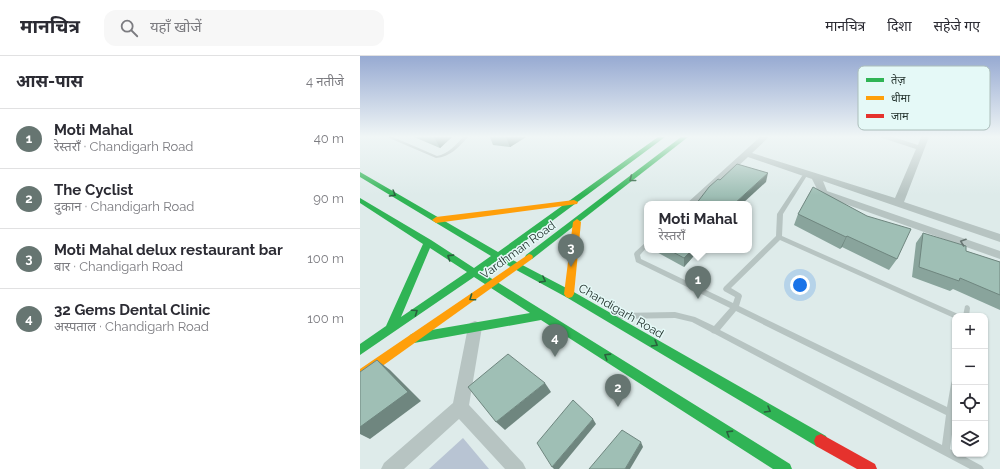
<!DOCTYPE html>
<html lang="hi">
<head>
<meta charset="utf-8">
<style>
  body { margin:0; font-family:Raleway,"Noto Sans Devanagari",sans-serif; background:#f7f7f7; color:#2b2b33 }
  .controls { position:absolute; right:12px; bottom:12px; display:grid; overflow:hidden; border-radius:8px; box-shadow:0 1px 3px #0004 }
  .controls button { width:36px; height:36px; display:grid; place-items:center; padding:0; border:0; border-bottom:1px solid #e1e1e2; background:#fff; color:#2b2b33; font:20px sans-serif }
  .you { position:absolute; left:440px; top:229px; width:14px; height:14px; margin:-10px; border:3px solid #fff; border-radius:50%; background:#1a73e8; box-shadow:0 0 0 6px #1a73e833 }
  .badge { display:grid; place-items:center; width:26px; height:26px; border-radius:50%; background:#667571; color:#fff; font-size:13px; font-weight:700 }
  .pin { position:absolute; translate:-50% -33px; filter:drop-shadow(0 1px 2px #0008) }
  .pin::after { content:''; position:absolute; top:21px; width:14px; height:12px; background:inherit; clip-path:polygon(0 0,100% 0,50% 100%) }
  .popup { position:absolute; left:284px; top:145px; width:108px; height:52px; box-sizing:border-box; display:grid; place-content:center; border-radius:8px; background:#fff; filter:drop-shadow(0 1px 3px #0005); font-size:13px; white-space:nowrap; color:#7c7c81 }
  .popup b { font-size:15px; color:#2b2b33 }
  .popup::after { content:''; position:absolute; left:50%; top:100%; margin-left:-8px; border:8px solid transparent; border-top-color:#fff }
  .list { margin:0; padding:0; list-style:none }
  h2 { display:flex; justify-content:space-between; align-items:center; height:52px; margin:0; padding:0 16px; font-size:17px }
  h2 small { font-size:13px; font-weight:400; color:#7c7c81 }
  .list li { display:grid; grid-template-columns:26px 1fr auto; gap:12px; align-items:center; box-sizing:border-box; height:60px; padding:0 16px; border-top:1px solid #e1e1e2 }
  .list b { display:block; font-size:15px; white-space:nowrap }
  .list p { margin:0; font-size:13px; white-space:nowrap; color:#7c7c81 }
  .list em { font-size:13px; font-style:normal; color:#7c7c81 }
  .icon { flex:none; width:22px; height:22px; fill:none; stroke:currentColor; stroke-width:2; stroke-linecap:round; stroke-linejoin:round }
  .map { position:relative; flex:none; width:640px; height:413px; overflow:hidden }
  header { display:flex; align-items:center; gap:24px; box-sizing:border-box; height:56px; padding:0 20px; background:#fff; border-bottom:1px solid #e1e1e2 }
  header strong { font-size:19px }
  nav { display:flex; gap:22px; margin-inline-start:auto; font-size:14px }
  .search { width:280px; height:36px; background:#f7f7f7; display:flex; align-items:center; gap:10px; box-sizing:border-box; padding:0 14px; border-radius:12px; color:#7c7c81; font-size:15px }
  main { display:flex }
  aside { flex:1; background:#fff }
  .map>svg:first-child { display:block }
</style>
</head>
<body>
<header>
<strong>मानचित्र</strong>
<div class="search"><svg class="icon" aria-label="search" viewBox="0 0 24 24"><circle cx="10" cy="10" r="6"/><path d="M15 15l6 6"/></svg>यहाँ खोजें</div>
<nav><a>मानचित्र</a><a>दिशा</a><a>सहेजे गए</a></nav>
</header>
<main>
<aside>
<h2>आस-पास<small>4 नतीजे</small></h2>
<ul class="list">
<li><span class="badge">1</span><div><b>Moti Mahal</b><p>रेस्तराँ · Chandigarh Road</p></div><em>40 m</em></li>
<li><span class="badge">2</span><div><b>The Cyclist</b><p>दुकान · Chandigarh Road</p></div><em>90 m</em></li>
<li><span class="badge">3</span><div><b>Moti Mahal delux restaurant bar</b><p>बार · Chandigarh Road</p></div><em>100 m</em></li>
<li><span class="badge">4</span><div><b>32 Gems Dental Clinic</b><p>अस्पताल · Chandigarh Road</p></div><em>100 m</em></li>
</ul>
</aside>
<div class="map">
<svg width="640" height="413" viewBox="0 0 640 413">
  <rect width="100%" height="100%" fill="#deebea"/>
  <polygon fill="#b8c4d3" points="103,382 129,413 69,413"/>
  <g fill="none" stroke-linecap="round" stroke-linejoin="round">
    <g fill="#b7c4c2" fill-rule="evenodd">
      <path d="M27,81h6l44,19c11,-2 19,-11 26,-19h5c-9,10 -18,20 -32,21z"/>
      <path d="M444,117h2l2,1 -25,40 -1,22 176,78 1,2h-4v3l-1,-1 -174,-78 -49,48 10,6 1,2 -3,10 208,101 4,-23 1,-3 3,-1v32l-5,37 5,3v2h5l22,12 2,3h-14l-255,-135 -3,-1 -1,-1 -19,-10 -17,-4 -56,1 -2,-1 -1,-2 1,-2 2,-1 56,-1 20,5 19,9 16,-18 -94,-46 -2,-8 1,-2 10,-9 2,-1v5l-7,8 1,4 92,44 2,-6 -11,-6 -1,-2 1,-2 52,-51 1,-22zM376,255l210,104 -4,30 -222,-115z"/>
      <polygon points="607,249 609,250 610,252 609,260 603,260 605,250"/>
    </g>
    <g fill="#b7c4c2" fill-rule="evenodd">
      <polygon points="400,81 409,81 392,97 535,142 556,93 519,81 533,81 558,89 561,81 569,81 544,146 640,178 640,186 463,125 467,135 640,195 640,203 460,139 452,123 388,101 337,148 326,148"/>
      <polygon points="115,265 120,267 122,271 109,349 163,407 166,413 145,413 99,363 44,413 21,413 24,407 93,347 108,271 110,267"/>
    </g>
    <g fill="#30b455" fill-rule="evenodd">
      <path d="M298,81h7l-160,119 67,35 254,145 2,5 -2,5 -5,2 -5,-2 -250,-149 -68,-37 -17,12 309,192 2,5h-19l-232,-149 -127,23 -4,-2 -1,-3 1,-3 4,-2 116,-20 -56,-36 -114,78v-11l26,-18 37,-82 -63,-41v-5l71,42 43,28 17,-12 -131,-79v-5l138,80zM70,192l37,24 -66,45z"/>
      <polygon points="321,81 328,81 172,203 166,203 165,201 166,199"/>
    </g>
    <g fill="#ff9f0a" fill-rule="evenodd">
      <polygon points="214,144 218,146 217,148 76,167 72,164 76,161"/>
      <polygon points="217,163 221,166 214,238 212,241 209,242 206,241 204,238 213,166"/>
      <polygon points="169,198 172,199 173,201 172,203 0,326 0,313"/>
    </g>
    <polygon fill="#e5322d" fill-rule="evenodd" points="461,378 515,408 517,413 497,413 456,390 454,385 456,380"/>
  </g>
  <g fill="#89a49c">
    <polygon points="54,81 92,81 80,92"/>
    <polygon points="130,81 166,81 150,91 133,89"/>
    <polygon points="438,158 507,160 537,203 529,214 482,191 480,193 434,169"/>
    <polygon points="563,177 606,195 640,206 640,254 593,233 590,235 552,221 556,187"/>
    <polygon points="293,194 339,194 324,211"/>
  </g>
  <g fill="#6f867f">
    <polygon points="74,81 92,81 80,92"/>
    <polygon points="146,81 166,81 150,91"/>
    <polygon points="408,117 406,126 382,148 374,148"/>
    <polygon points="487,180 482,191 480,193 486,181"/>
    <polygon points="332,194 339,194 324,211 324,202"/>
    <polygon points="17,304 30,314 61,345 10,383 0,378 0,371"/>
    <polygon points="185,327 191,336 145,374 136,366"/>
    <polygon points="233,363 236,368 199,413 194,413 192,411"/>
    <polygon points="281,386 283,391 270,413 265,413"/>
  </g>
  <g fill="#9fbfb5" stroke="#6f867f">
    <polygon points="377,108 408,117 374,148 336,148 349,131 358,123 360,124"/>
    <polygon points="453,131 507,160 551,173 537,203 487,180 486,181 438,158"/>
    <polygon points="563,177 606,190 606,195 640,206 640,239 600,222 599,225 559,211"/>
    <polygon points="309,194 332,194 324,202"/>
    <polygon points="148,298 185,327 136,366 108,331"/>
    <polygon points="17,304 48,336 0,371 0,316"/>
    <polygon points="213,344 233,363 192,411 177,387"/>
    <polygon points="262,374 281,386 265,413 229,413"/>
  </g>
  <defs><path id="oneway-chevron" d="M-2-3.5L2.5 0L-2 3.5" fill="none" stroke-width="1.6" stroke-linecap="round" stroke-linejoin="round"/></defs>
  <g stroke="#2a613d">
    <use href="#oneway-chevron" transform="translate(272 123) rotate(142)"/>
    <use href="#oneway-chevron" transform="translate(33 138) rotate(31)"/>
    <use href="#oneway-chevron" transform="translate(90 201) rotate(-147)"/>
    <use href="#oneway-chevron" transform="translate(183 224) rotate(28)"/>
    <use href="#oneway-chevron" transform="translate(112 242) rotate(145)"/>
    <use href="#oneway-chevron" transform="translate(55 256) rotate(-35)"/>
    <use href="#oneway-chevron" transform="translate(295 288) rotate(30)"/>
    <use href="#oneway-chevron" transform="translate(247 300) rotate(-148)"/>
    <use href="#oneway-chevron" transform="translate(408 354) rotate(30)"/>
    <use href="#oneway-chevron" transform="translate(369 377) rotate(-148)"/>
  </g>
  <use stroke="#677572" href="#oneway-chevron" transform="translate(603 186) rotate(-161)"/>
  <linearGradient id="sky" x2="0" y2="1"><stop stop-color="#97aad2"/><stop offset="0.58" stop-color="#f0f6f6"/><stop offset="1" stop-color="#f0f6f6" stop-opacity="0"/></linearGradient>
  <rect width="640" height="139" fill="url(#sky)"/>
  <g text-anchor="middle" stroke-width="3" stroke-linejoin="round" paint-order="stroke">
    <g font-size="12" fill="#263530" stroke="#e5f9f7">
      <text transform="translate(158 194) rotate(-36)" y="4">Vardhman Road</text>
      <text transform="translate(261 255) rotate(30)" y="4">Chandigarh Road</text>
    </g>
  </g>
  <rect x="498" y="10" width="132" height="64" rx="6" fill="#e5f9f7" stroke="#acbebb" stroke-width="1"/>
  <rect x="506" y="22" width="18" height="4" fill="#30b455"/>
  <rect x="506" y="40" width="18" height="4" fill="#ff9f0a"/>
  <rect x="506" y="58" width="18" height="4" fill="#e5322d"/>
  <g font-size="11" fill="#263530">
    <text x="531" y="28">तेज़</text>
    <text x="531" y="46">धीमा</text>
    <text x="531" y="64">जाम</text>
  </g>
</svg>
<div class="controls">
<button>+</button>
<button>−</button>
<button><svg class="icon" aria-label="locate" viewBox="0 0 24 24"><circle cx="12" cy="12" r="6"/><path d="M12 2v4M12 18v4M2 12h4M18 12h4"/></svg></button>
<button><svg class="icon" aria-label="layers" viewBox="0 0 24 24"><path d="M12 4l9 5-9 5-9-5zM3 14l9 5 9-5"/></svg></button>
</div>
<div class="you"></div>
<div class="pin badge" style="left:338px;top:243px">1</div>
<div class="popup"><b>Moti Mahal</b>रेस्तराँ</div>
<div class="pin badge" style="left:258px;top:351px">2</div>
<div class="pin badge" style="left:211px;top:211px">3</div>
<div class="pin badge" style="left:195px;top:301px">4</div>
</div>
</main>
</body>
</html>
